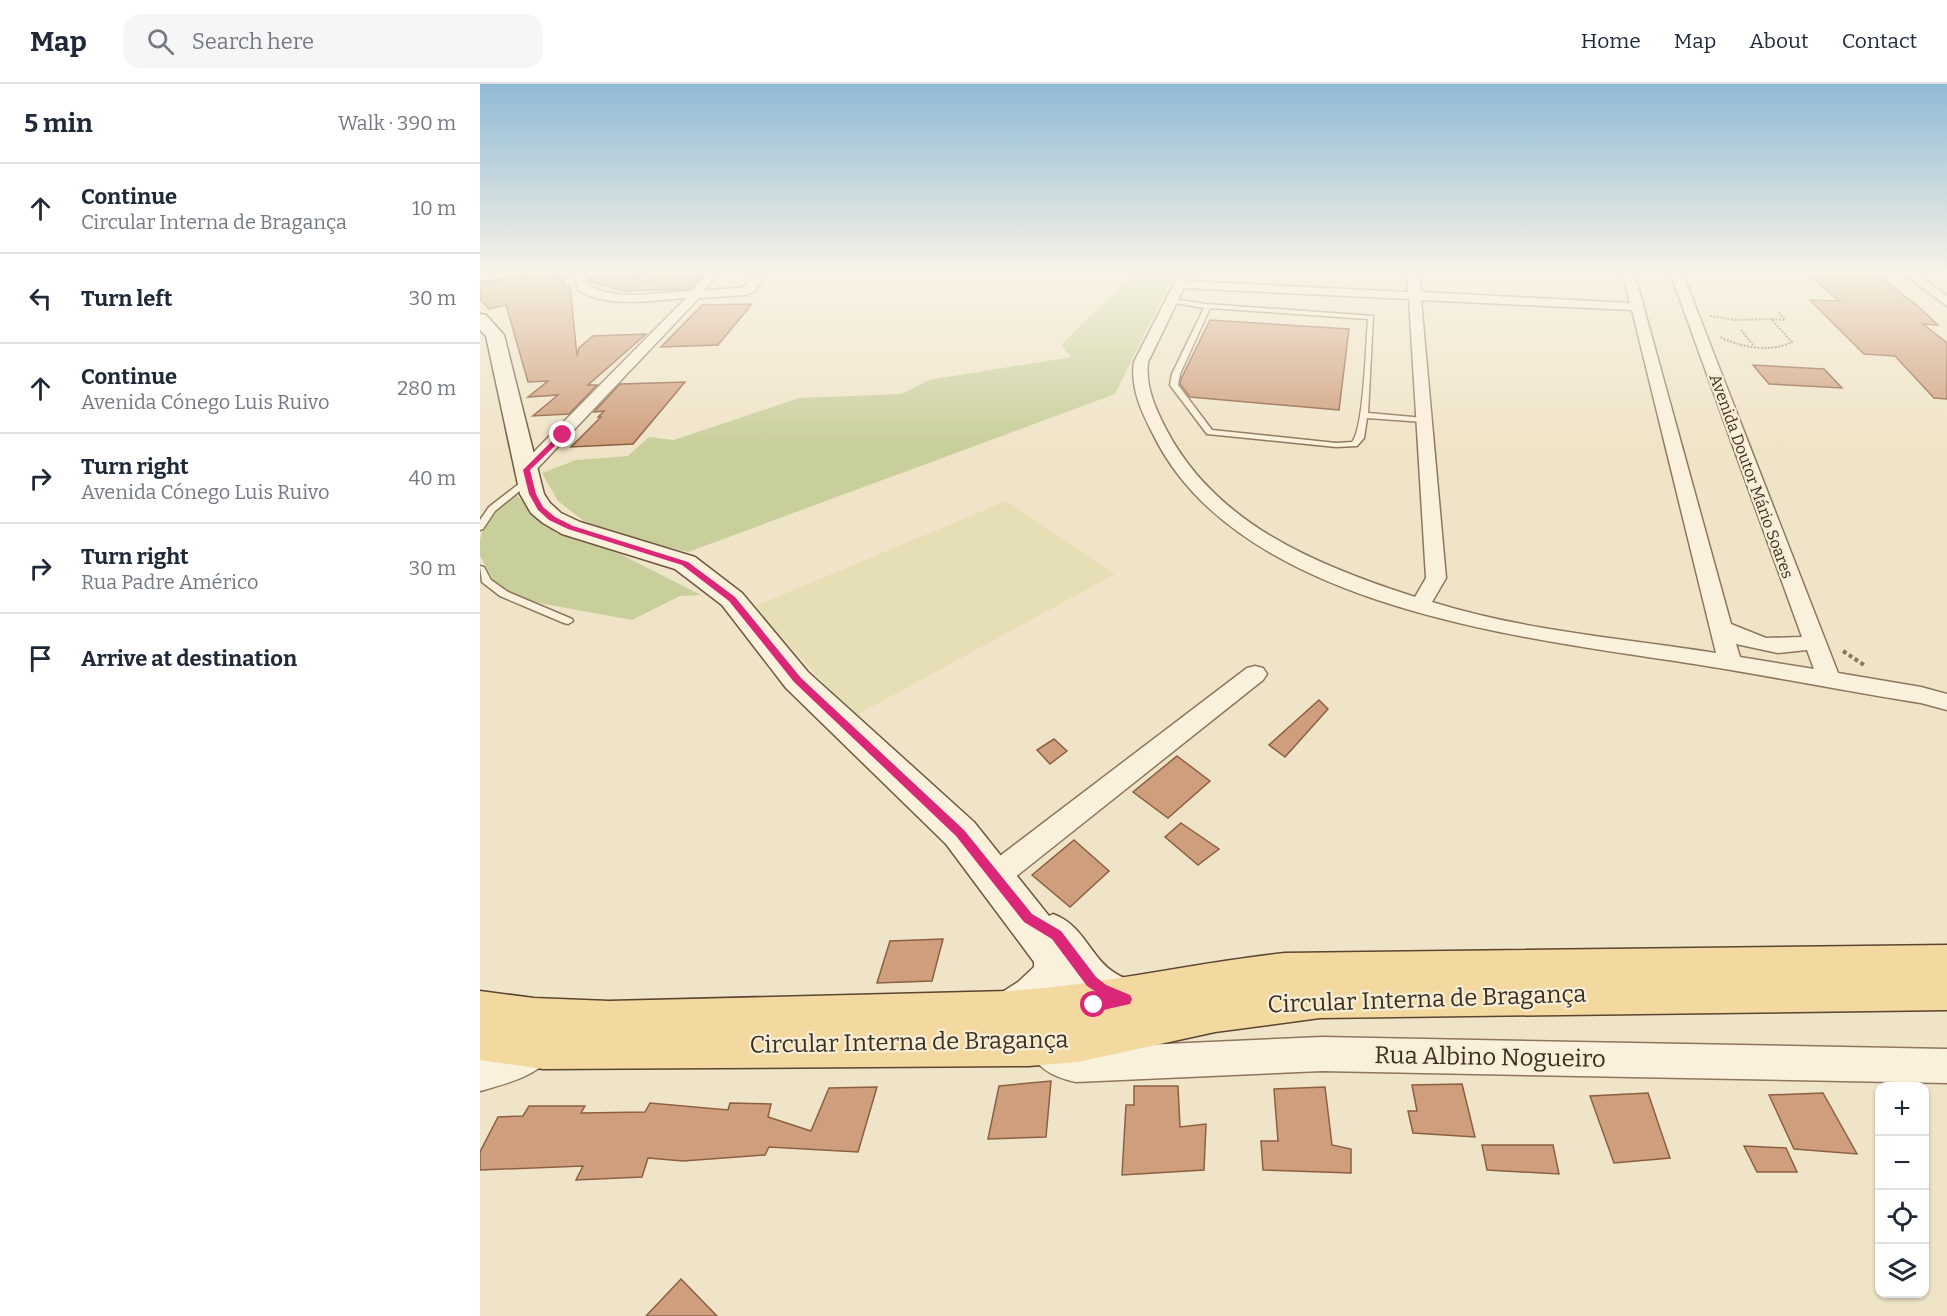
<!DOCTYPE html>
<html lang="en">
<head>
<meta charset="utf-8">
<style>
  body { margin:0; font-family:Bitter,serif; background:#f6f6f7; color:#1f2937 }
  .controls { position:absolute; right:18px; bottom:18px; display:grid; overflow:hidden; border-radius:12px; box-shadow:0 2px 4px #0004 }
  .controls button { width:54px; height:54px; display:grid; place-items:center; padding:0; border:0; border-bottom:2px solid #e0e1e3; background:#fff; color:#1f2937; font:30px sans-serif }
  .stop { position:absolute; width:18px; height:18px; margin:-14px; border:4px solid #db2777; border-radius:50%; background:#fff }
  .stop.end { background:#db2777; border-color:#fff; box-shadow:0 2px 6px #0008 }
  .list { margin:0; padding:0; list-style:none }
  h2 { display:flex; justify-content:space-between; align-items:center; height:78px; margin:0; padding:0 24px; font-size:26px }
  h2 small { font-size:20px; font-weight:400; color:#747a83 }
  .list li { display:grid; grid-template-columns:39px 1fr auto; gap:18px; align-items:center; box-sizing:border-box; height:90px; padding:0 24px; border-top:2px solid #e0e1e3 }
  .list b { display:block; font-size:22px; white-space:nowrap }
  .list p { margin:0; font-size:20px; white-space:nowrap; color:#747a83 }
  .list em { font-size:20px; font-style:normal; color:#747a83 }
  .icon { flex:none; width:33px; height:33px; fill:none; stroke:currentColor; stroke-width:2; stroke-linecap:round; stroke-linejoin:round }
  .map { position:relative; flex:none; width:1467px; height:1232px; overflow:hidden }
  header { display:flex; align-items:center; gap:36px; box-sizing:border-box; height:84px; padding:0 30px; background:#fff; border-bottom:2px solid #e0e1e3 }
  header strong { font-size:28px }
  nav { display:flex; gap:33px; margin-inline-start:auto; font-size:21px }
  .search { width:420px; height:54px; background:#f6f6f7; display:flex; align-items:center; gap:15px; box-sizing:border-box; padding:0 21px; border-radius:18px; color:#747a83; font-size:22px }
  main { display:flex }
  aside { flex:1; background:#fff }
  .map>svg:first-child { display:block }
</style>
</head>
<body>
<header>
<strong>Map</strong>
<div class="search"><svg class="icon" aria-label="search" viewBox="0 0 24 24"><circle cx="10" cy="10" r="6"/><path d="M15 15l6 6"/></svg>Search here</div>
<nav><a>Home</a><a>Map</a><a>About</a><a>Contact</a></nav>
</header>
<main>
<aside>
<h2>5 min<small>Walk · 390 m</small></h2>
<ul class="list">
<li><svg class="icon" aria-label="ahead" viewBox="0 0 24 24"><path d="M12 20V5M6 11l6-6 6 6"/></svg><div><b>Continue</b><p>Circular Interna de Bragança</p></div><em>10 m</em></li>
<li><svg class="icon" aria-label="left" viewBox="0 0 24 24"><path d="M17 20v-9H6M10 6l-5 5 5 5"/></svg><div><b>Turn left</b></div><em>30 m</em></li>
<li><svg class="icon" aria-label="ahead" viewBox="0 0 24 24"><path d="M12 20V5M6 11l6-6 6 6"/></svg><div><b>Continue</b><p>Avenida Cónego Luis Ruivo</p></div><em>280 m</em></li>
<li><svg class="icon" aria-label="right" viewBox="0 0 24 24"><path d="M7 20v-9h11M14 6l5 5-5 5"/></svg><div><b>Turn right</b><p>Avenida Cónego Luis Ruivo</p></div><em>40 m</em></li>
<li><svg class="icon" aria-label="right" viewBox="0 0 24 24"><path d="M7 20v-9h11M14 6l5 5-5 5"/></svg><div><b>Turn right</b><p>Rua Padre Américo</p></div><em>30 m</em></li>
<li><svg class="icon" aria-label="arrive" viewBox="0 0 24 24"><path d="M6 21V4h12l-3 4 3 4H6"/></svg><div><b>Arrive at destination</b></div></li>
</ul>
</aside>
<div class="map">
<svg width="1467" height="1232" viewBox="0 0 1467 1232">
  <rect width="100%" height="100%" fill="#f0e4c8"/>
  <polygon fill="#e6deb5" points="526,417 635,490 375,632 273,523"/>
  <g fill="#c9cf9b">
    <polygon points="656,188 695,188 635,310 208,468 130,449 105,438 78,417 62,389 96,376 148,372 169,353 194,356 319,314 421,310 449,296 591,273 581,261"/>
    <polygon points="34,409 76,449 134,467 221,511 200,512 152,536 48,517 18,504 0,472 0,455 4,442"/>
  </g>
  <g fill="#cf9f7d" stroke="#8d5f41" stroke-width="1.5">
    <polygon points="48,188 79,188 79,195 84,194 83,202 90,201 97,272 99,264 113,252 166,250 108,301 117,301 89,330 53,332 78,311 48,313 68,297 48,298 26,221 9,225 0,215 0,199 41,193"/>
    <polygon points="151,188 160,188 157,193 166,198 171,196 176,188 224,189 211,205 144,207 110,198 109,194"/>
    <polygon points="1325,188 1393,188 1439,223 1458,241 1443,240 1467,259 1467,315 1454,314 1415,272 1384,270 1330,216 1359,217"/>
    <polygon points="272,220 238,261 181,263 222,221"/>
    <polygon points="730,236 869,245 859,326 710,313 700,300 701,295"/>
    <polygon points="1273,281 1344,285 1362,304 1289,300"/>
    <polygon points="205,298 153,360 91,363 121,333 118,333 124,327 114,328 140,300"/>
    <polygon points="839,616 848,625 805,673 789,661"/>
    <polygon points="574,655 587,667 570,680 557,666"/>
    <polygon points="697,672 730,697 688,734 653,708"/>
    <polygon points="701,739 739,765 718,781 685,753"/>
    <polygon points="594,756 629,787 590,823 552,791"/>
    <polygon points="463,855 452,897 397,899 410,857"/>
    <polygon points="571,997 566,1053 508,1055 519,1002"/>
    <polygon points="982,1000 995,1053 933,1049 928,1027 937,1027 932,1001"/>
    <polygon points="654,1002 698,1002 700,1043 726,1040 724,1086 642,1091 646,1021 654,1021"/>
    <polygon points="397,1003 378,1068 289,1063 285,1071 203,1077 168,1074 162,1093 96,1096 103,1082 0,1086 0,1068 18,1033 43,1032 49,1022 105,1022 101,1029 165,1028 170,1019 248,1026 250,1019 291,1020 288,1033 331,1047 349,1004"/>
    <polygon points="845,1003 852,1061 871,1065 871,1089 783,1086 781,1057 798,1057 794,1005"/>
    <polygon points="1168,1009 1190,1074 1134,1079 1110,1012"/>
    <polygon points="1343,1009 1377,1070 1314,1065 1289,1011"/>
    <polygon points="1002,1061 1073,1061 1079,1090 1007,1086"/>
    <polygon points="1264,1062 1306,1064 1317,1088 1277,1088"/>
    <polygon points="201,1195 237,1232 166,1232"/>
  </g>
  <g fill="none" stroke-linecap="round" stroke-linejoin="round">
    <g stroke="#8d765c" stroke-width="3">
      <g id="lane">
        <path d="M691,215l35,5 167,12 -5,97 56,5 4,2 -4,2 -57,-4 -3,20 -7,8 -21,1 -129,-13 -37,-49 2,-11 32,-66 -35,-6zM730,224l158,11c-2,22 -4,111 -16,123l-16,1 -124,-13 -34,-45 2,-11z"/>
        <polygon points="49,392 52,393 52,397 15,427 3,445 0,446 0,436 9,423"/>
        <polygon points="0,482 4,483 11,496 28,508 92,535 93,537 88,540 84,539 20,512 2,498"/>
      </g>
    </g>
    <g stroke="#8d765c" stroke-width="3">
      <g id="street">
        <polygon points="14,188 46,188 41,191 0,197 0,191"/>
        <path d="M94,188h12l2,13c25,17 74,7 104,6l15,-19h12l-14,18 35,-2 7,-3 9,-13h11l-12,19 -9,4 -47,3 -167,176h-12l-3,-4 3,-4 166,-168c-35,2 -78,11 -108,-8z"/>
        <polygon points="163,188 174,188 169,195 165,196 159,193"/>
        <path d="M700,188h11l-4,9 221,11 -1,-20h12l2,20 209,11 -8,-31h12l97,352 35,14 36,-1 -132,-365h12l156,401 83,14 26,7v16l-26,-7c-76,-12 -151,-27 -227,-39 -169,-26 -455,-56 -540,-228 -12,-23 -24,-48 -20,-74zM704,204l225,11 17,279 -11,19c-97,-31 -198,-72 -248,-166 -11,-21 -22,-44 -19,-69zM941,216l211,10 84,343c-94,-15 -192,-22 -284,-51l14,-24zM1256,560l42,9 29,-3 7,19 -74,-12z"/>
        <polygon points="1421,188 1434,188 1467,212 1467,222"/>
        <polygon points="775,582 783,584 787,590 783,596 524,802 514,805 504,802 499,793 504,784 767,584"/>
        <path d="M561,941c14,6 20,20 35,23l246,-11 625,12v34l-625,-12 -246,11c-25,-5 -42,-16 -52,-40l5,-12z"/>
        <path d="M58,948l12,5 5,12c-11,26 -50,35 -75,42v-34l20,-7z"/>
      </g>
    </g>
    <g stroke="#6f573f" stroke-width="3">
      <path id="secondary" d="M0,230l6,1 18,20 40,159 6,9 11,10 19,9 115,35 47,36 66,79 166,150 75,94 4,-2c32,12 37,44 62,59 7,5 18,8 27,11l7,15 -7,15 -16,6 -41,-15 -15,-17c-13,24 -37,37 -61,47l-16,-7 -7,-15 7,-15 25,-16 16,-15v-5l-88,-118 -160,-156 -64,-83 -47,-36 -113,-35 -19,-11 -12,-10 -11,-19 -34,-158 -6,-6z"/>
    </g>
    <g stroke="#5b4430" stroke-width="3">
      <path id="primary" d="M1467,861v65l-627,8 -105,14 -137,30 -49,4 -486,3 -63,-9v-69l54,7 75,3 400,-10c93,-6 183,-28 276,-38z"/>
    </g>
    <g stroke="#8d765c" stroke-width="2" stroke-dasharray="2 1.5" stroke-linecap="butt">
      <path d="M1230,232l26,4 35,-1 21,23c-21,11 -52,5 -72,-5"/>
      <polyline points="1292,235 1305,236 1297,227"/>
      <polyline points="1261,246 1273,261"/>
    </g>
    <polyline stroke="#8d765c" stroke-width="4" stroke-dasharray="4 3" stroke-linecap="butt" points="1363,567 1384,581"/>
    <use href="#lane" fill="#faf1dc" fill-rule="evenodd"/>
    <use href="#street" fill="#faf1dc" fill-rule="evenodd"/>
    <use href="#secondary" fill="#faf1dc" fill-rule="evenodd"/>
    <use href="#primary" fill="#f3d9a0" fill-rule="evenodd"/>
  </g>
  <linearGradient id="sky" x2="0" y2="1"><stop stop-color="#8fbad6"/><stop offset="0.52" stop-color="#f8f3e6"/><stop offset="1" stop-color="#f8f3e6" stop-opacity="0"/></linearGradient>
  <rect width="1467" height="361" fill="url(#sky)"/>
  <polygon fill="#db2777" points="80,349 86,351 50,386 56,410 63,423 75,433 93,442 208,478 255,513 321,594 484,746 552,830 581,847 616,893 626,901 650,911 652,915 650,920 614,928 610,926 608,921 610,917 624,913 607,902 572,855 544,838 476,752 314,598 249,517 202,481 88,445 69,436 58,426 49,410 43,386"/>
  <g text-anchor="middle" stroke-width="4.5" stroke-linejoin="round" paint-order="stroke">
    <g font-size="16" fill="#3d2e20" stroke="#f7eed8">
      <text transform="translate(1272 392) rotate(70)" y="6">Avenida Doutor Mário Soares</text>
    </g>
    <g font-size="24" fill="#3d2e20" stroke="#f7eed8">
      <text transform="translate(947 915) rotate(-2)" y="8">Circular Interna de Bragança</text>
      <text transform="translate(429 958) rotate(-1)" y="8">Circular Interna de Bragança</text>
      <text transform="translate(1010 973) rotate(1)" y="8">Rua Albino Nogueiro</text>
    </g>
  </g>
</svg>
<div class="controls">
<button>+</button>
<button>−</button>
<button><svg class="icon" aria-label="locate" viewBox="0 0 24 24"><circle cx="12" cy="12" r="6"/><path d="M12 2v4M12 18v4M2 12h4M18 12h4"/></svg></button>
<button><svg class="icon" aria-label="layers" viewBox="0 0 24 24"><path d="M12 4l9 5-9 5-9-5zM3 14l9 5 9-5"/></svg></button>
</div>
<div class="stop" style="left:614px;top:921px"></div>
<div class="stop end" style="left:83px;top:351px"></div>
</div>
</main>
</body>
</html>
